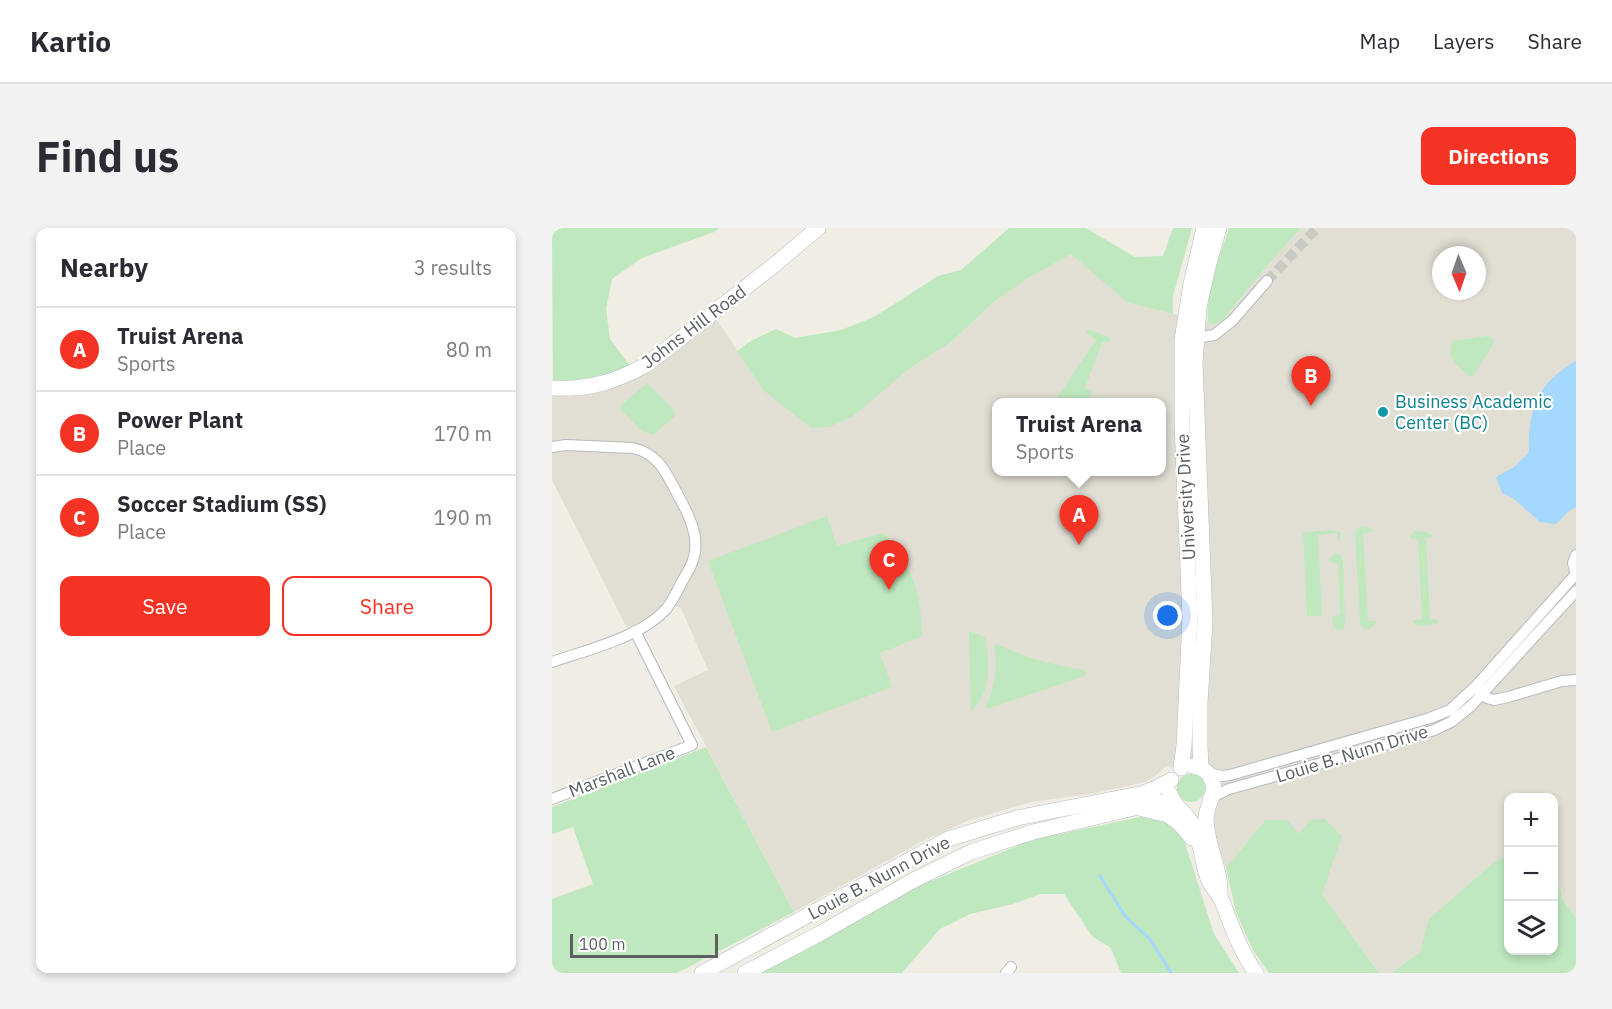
<!DOCTYPE html>
<html lang="en">
<head>
<meta charset="utf-8">
<style>
  body { margin:0; font-family:"IBM Plex Sans",sans-serif; background:#f2f2f3; color:#2b2b33 }
  .controls { position:absolute; right:18px; bottom:18px; display:grid; overflow:hidden; border-radius:12px; box-shadow:0 3px 9px #0003 }
  .controls button { width:54px; height:54px; display:grid; place-items:center; padding:0; border:0; border-bottom:2px solid #e1e1e2; background:#fff; color:#2b2b33; font:30px sans-serif }
  .compass { position:absolute; left:880px; top:18px; width:54px; height:54px; border-radius:50%; background:#fff; box-shadow:0 3px 9px #0003; rotate:178deg }
  .scale { position:absolute; left:18px; bottom:15px; width:148px; box-sizing:border-box; padding-left:6px; border:3px solid #5c6065; border-top:0; font-size:16px; line-height:21px; white-space:nowrap; color:#5c6065; -webkit-text-stroke:4px #fff; paint-order:stroke }
  .you { position:absolute; left:616px; top:388px; width:21px; height:21px; margin:-15px; border:4px solid #fff; border-radius:50%; background:#1a73e8; box-shadow:0 0 0 9px #1a73e833 }
  .badge { display:grid; place-items:center; width:39px; height:39px; border-radius:50%; background:#f43324; color:#fff; font-size:20px; font-weight:700 }
  .pin { position:absolute; translate:-50% -50px; filter:drop-shadow(0 2px 3px #0008) }
  .pin::after { content:''; position:absolute; top:32px; width:21px; height:18px; background:inherit; clip-path:polygon(0 0,100% 0,50% 100%) }
  .popup { position:absolute; left:440px; top:170px; width:174px; height:78px; box-sizing:border-box; display:grid; place-content:center; border-radius:12px; background:#fff; filter:drop-shadow(0 2px 4px #0005); font-size:20px; white-space:nowrap; color:#7c7c81 }
  .popup b { font-size:22px; color:#2b2b33 }
  .popup::after { content:''; position:absolute; left:50%; top:100%; margin-left:-12px; border:12px solid transparent; border-top-color:#fff }
  .list { margin:0; padding:0; list-style:none }
  h2 { display:flex; justify-content:space-between; align-items:center; height:78px; margin:0; padding:0 24px; font-size:26px }
  h2 small { font-size:20px; font-weight:400; color:#7c7c81 }
  .list li { display:grid; grid-template-columns:39px 1fr auto; gap:18px; align-items:center; box-sizing:border-box; height:84px; padding:0 24px; border-top:2px solid #e1e1e2 }
  .list b { display:block; font-size:22px; white-space:nowrap }
  .list p { margin:0; font-size:20px; white-space:nowrap; color:#7c7c81 }
  .list em { font-size:20px; font-style:normal; color:#7c7c81 }
  .actions { display:flex; gap:12px; padding:18px 24px }
  .actions a { flex:1; padding:14px 0; border:2px solid #f43324; border-radius:12px; text-align:center; font-size:21px; color:#f43324 }
  .actions .main { background:#f43324; color:#fff }
  .icon { flex:none; width:33px; height:33px; fill:none; stroke:currentColor; stroke-width:2; stroke-linecap:round; stroke-linejoin:round }
  .map { position:relative; flex:none; width:1024px; height:745px; overflow:hidden; border-radius:12px }
  header { display:flex; align-items:center; gap:36px; box-sizing:border-box; height:84px; padding:0 30px; background:#fff; border-bottom:2px solid #e1e1e2 }
  header strong { font-size:28px }
  nav { display:flex; gap:33px; margin-inline-start:auto; font-size:21px }
  .intro { display:flex; align-items:center; justify-content:space-between; box-sizing:border-box; height:144px; padding:0 36px }
  h1 { margin:0; font-size:42px }
  .button { padding:15px 27px; border-radius:12px; background:#f43324; color:#fff; font-size:21px; font-weight:700 }
  main { display:flex; gap:36px; padding:0 36px }
  aside { flex:1; background:#fff; border-radius:12px; box-shadow:0 3px 9px #0003 }
  .map>svg:first-child { display:block }
</style>
</head>
<body>
<header>
<strong>Kartio</strong>
<nav><a>Map</a><a>Layers</a><a>Share</a></nav>
</header>
<div class="intro"><h1>Find us</h1><a class="button">Directions</a></div>
<main>
<aside>
<h2>Nearby<small>3 results</small></h2>
<ul class="list">
<li><span class="badge">A</span><div><b>Truist Arena</b><p>Sports</p></div><em>80 m</em></li>
<li><span class="badge">B</span><div><b>Power Plant</b><p>Place</p></div><em>170 m</em></li>
<li><span class="badge">C</span><div><b>Soccer Stadium (SS)</b><p>Place</p></div><em>190 m</em></li>
</ul>
<div class="actions"><a class="main">Save</a><a>Share</a></div>
</aside>
<div class="map">
<svg width="1024" height="745" viewBox="0 0 1024 745">
  <rect width="100%" height="100%" fill="#efede4"/>
  <path fill="#e1dfd4" fill-rule="evenodd" d="M749,0h275v690l-13,-18 -9,-30v-72h-45l-1,57 -14,7 -64,57 -10,33 -28,21h-13l-57,-79 -23,-60 -34,-14 -39,48 -10,-25 -4,-19 1,-13 7,-23 -33,-28 -15,8 -6,-2 -11,10 -10,6 -50,11 -64,9 -64,19 -46,21 -127,70 -120,-226 34,-16 -27,-62 -16,-7 -6,10 -13,8 -19,9 -75,-148v-84l49,-4 51,-21 30,-27 33,-27 49,74 146,-23 40,-25 43,-40 32,-23 47,-27 56,50 45,11 30,5 10,6 8,-3 39,-48zM889,27h36v36h-36zM444,174h166v70h-166z"/>
  <g fill="#bfe8be">
    <polygon points="0,0 167,0 162,4 90,30 60,51 54,81 58,111 78,138 45,151 1,154"/>
    <polygon points="457,0 534,0 583,29 611,28 621,0 640,0 621,68 621,86 576,75 519,26 473,52 441,75 398,115 358,140 300,189 277,199 259,200 212,163 185,123 199,113 224,101 243,110 289,102 322,89 386,48 409,42"/>
    <path d="M677,0h72l-41,46 -39,48 -8,3 -5,-3c-3,-30 12,-66 21,-94z"/>
    <polygon points="536,102 539,102 557,109 558,113 555,115 550,114 533,160 540,163 536,174 502,174 544,112 534,104"/>
    <path d="M935,108l4,1 3,3 -1,5 -20,31 -2,1c-12,-10 -27,-19 -18,-36z"/>
    <polygon points="95,155 122,182 123,188 101,207 90,203 69,182 68,178"/>
    <path d="M275,288l10,30 46,-13c30,34 38,58 39,103l-42,17 12,34 -120,45 -64,-171z"/>
    <polygon points="814,298 820,301 820,304 811,305 816,393 824,393 824,396 817,401 813,402 808,396 803,305 806,300"/>
    <polygon points="779,302 788,304 789,306 788,313 786,313 785,305 766,307 770,388 755,388 751,304"/>
    <polygon points="862,303 875,304 882,308 882,309 874,310 878,391 885,391 886,395 883,396 866,398 861,394 862,392 870,391 866,311 858,310 858,308"/>
    <polygon points="782,326 788,326 791,333 793,396 791,402 783,401 781,397 780,388 788,387 786,335 778,334 777,332"/>
    <path d="M417,403l16,6c5,27 7,54 -14,75z"/>
    <path d="M445,416c28,14 56,21 87,26l2,2 -1,4 -95,32h-4l-1,-1c11,-20 12,-39 9,-61z"/>
    <polygon points="154,519 242,684 125,745 0,745 0,671 41,656 21,599 0,606 0,579"/>
    <circle cx="639" cy="560" r="14"/>
    <polygon points="588,589 617,594 631,609 662,706 687,745 569,745 559,720 540,708 512,666 488,666 461,676 418,686 388,701 350,745 207,745 357,662 480,612"/>
    <polygon points="773,591 790,608 770,666 827,745 717,745 701,722 684,684 674,640 713,592 735,592 747,606 758,592"/>
    <polygon points="956,627 957,722 1002,722 1002,642 1011,672 1024,690 1024,745 840,745 868,724 877,691 942,634"/>
  </g>
  <path fill="#a4d8ff" d="M1024,133v146l-8,5 -12,12 -16,-2 -26,-23 -12,-6 -6,-16 18,-10 15,-15c-1,-43 8,-69 47,-91z"/>
  <g fill="none" stroke-linecap="round" stroke-linejoin="round">
    <polyline stroke="#a4d8ff" stroke-width="3" points="548,648 573,688 598,711 619,745"/>
    <polyline stroke="#cacac4" stroke-width="10" stroke-dasharray="10 5" stroke-linecap="butt" points="715,53 765,0"/>
    <g stroke="#b6babf" stroke-width="12">
      <g id="street">
        <polyline points="639,111 662,107 680,93 715,53"/>
        <path d="M0,219l14,-2 67,3c26,6 33,25 45,47 10,18 23,43 15,65 -2,7 -7,14 -10,20 -5,9 -10,20 -16,28 -25,29 -80,42 -115,54"/>
        <polyline points="1024,327 1021,335 1024,347"/>
        <polyline points="926,461 935,470 942,472 956,469 1010,453 1024,452"/>
        <polyline points="656,545 670,548 678,547 878,490 898,482 923,459 1024,346"/>
        <polyline points="660,569 677,561 813,523 882,502 899,494 919,478 1024,363"/>
        <polyline points="0,571 140,517 83,403"/>
        <polyline points="454,745 459,739"/>
      </g>
    </g>
    <g stroke="#b7bbc1" stroke-width="16">
      <g id="secondary">
        <path d="M0,160c37,2 62,-6 94,-23l127,-99 45,-38"/>
        <path d="M641,538c9,1 18,7 20,17 3,11 -7,23 -7,36 0,21 10,40 13,60 1,6 1,13 1,19"/>
        <polyline points="629,540 632,518 638,391 630,194 630,112 639,56 652,0"/>
        <polyline points="649,540 648,519 648,474 653,394 643,135 647,79 657,35 667,0"/>
        <path d="M618,566c4,13 18,20 24,33 8,17 8,38 15,54 4,7 10,13 13,20 10,25 18,50 34,72"/>
        <polyline points="587,580 616,587 628,596 640,610"/>
        <polyline points="150,745 396,611 465,590 592,565 604,560 619,552"/>
        <polyline points="193,745 267,706 364,651 419,624 481,604 607,574 621,574"/>
      </g>
    </g>
    <use href="#street" stroke="#fff" stroke-width="10"/>
    <use href="#secondary" stroke="#fff" stroke-width="15"/>
  </g>
  <circle fill="#0f9aa8" stroke="#fff" stroke-width="2" cx="831" cy="184" r="6"/>
  <g text-anchor="middle" stroke-width="4.5" stroke-linejoin="round" paint-order="stroke">
    <g font-size="18" fill="#5c6065" stroke="#fff">
      <text transform="translate(142 99) rotate(-37)" y="6">Johns Hill Road</text>
      <text transform="translate(634 269) rotate(-93)" y="6">University Drive</text>
      <text transform="translate(800 526) rotate(-17)" y="6">Louie B. Nunn Drive</text>
      <text transform="translate(70 544) rotate(-21)" y="6">Marshall Lane</text>
      <text transform="translate(327 650) rotate(-28)" y="6">Louie B. Nunn Drive</text>
    </g>
    <g font-size="18" fill="#0d838f" stroke="#fff" text-anchor="start">
      <text x="843" y="180">Business Academic<tspan x="843" dy="21">Center (BC)</tspan></text>
    </g>
  </g>
</svg>
<div class="controls">
<button>+</button>
<button>−</button>
<button><svg class="icon" aria-label="layers" viewBox="0 0 24 24"><path d="M12 4l9 5-9 5-9-5zM3 14l9 5 9-5"/></svg></button>
</div>
<svg class="compass" viewBox="-18 -18 36 36"><path d="M0-13l5 13h-10z" fill="#e53935"/><path d="M0 13l5-13h-10z" fill="#7c7c81"/></svg>
<div class="scale">100 m</div>
<div class="you"></div>
<div class="pin badge" style="left:527px;top:317px">A</div>
<div class="popup"><b>Truist Arena</b>Sports</div>
<div class="pin badge" style="left:759px;top:178px">B</div>
<div class="pin badge" style="left:337px;top:362px">C</div>
</div>
</main>
</body>
</html>
